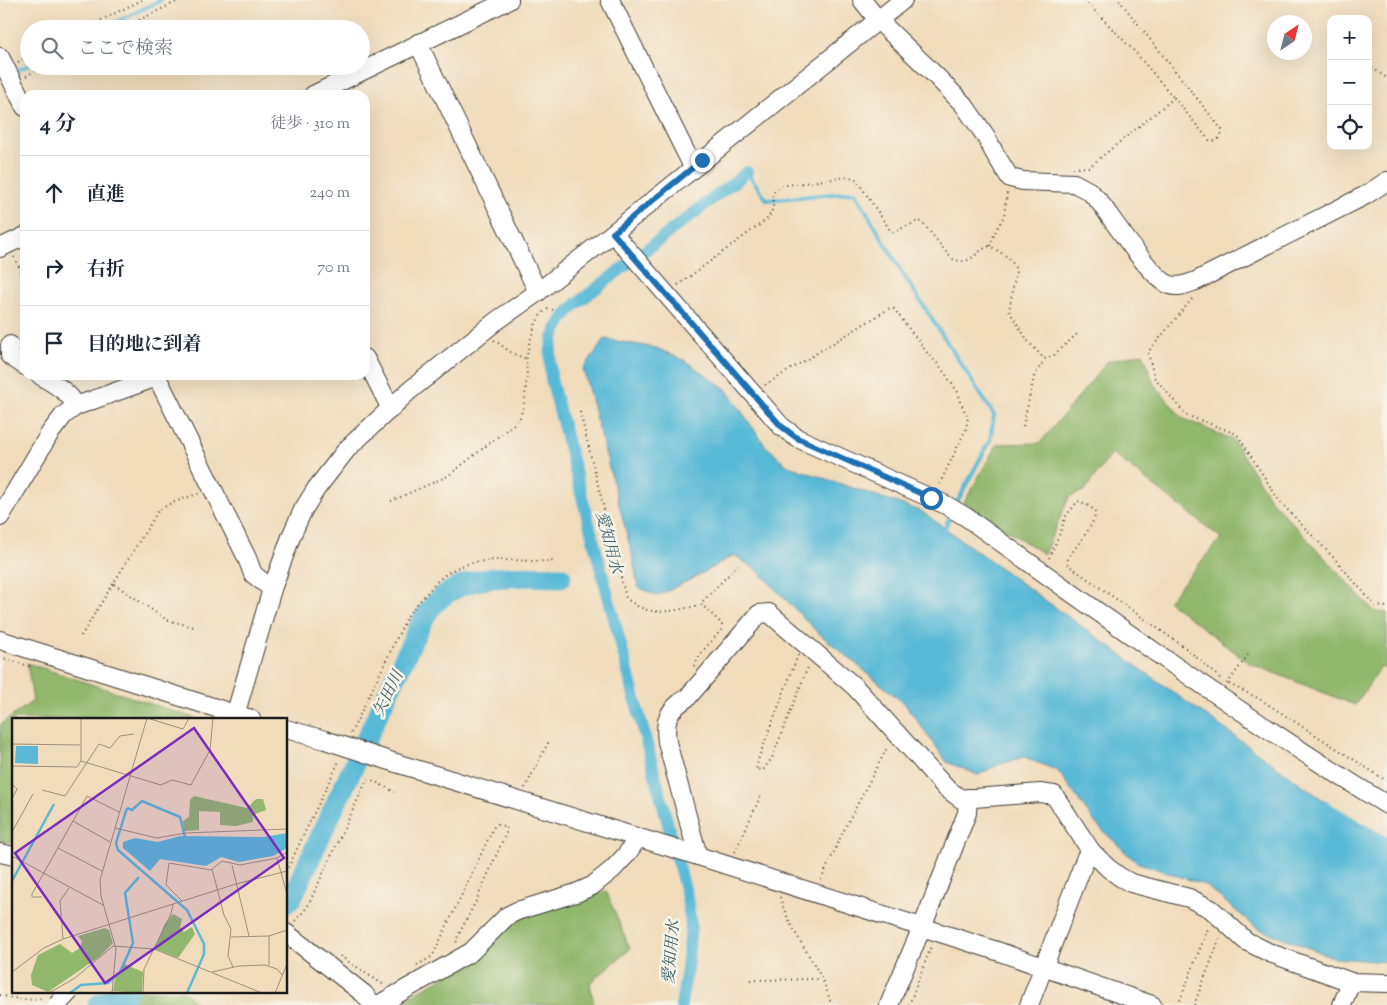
<!DOCTYPE html>
<html lang="ja">
<head>
<meta charset="utf-8">
<style>
  body { margin:0; font-family:"Sorts Mill Goudy","Noto Serif JP",serif; background:#f2f2f3; color:#1f2937 }
  .controls { position:absolute; right:15px; top:15px; display:grid; overflow:hidden; border-radius:10px; box-shadow:0 5px 20px #0002 }
  .controls button { width:45px; height:45px; display:grid; place-items:center; padding:0; border:0; border-bottom:1px solid #e0e1e3; background:#fff; color:#1f2937; font:25px sans-serif }
  .compass { position:absolute; left:1267px; top:15px; width:45px; height:45px; border-radius:50%; background:#fff; box-shadow:0 5px 20px #0002; rotate:35deg }
  .stop { position:absolute; width:15px; height:15px; margin:-11px; border:4px solid #1f6fb2; border-radius:50%; background:#fff }
  .stop.end { background:#1f6fb2; border-color:#fff; box-shadow:0 1px 5px #0008 }
  .list { margin:0; padding:0; list-style:none }
  h2 { display:flex; justify-content:space-between; align-items:center; height:65px; margin:0; padding:0 20px; font-size:21px }
  h2 small { font-size:16px; font-weight:400; color:#747a83 }
  .list li { display:grid; grid-template-columns:32px 1fr auto; gap:15px; align-items:center; box-sizing:border-box; height:75px; padding:0 20px; border-top:1px solid #e0e1e3 }
  .list b { display:block; font-size:19px; white-space:nowrap }
  .list em { font-size:16px; font-style:normal; color:#747a83 }
  .icon { flex:none; width:28px; height:28px; fill:none; stroke:currentColor; stroke-width:2; stroke-linecap:round; stroke-linejoin:round }
  .map { position:relative; flex:none; width:1387px; height:1005px; overflow:hidden }
  .search { position:absolute; background:#fff; box-shadow:0 5px 20px #0002; left:20px; top:20px; width:350px; height:55px; display:flex; align-items:center; gap:12px; box-sizing:border-box; padding:0 18px; border-radius:28px; color:#747a83; font-size:19px }
  .panel { position:absolute; background:#fff; box-shadow:0 5px 20px #0002; left:20px; top:90px; width:350px; height:290px; border-radius:15px }
  .map>svg:first-child { display:block }
</style>
</head>
<body>
<div class="map">
<svg width="1387" height="1005" viewBox="0 0 1387 1005">
  <rect width="100%" height="100%" fill="#f7f3e8"/>
  <filter id="ink" filterUnits="userSpaceOnUse"><feTurbulence type="fractalNoise" baseFrequency=".02" numOctaves="2"/><feDisplacementMap in="SourceGraphic" scale="10" xChannelSelector="R" yChannelSelector="G"/><feConvolveMatrix kernelMatrix="1 2 1 2 8 2 1 2 1" color-interpolation-filters="sRGB"/></filter>
  <filter id="wash" filterUnits="userSpaceOnUse"><feTurbulence type="fractalNoise" baseFrequency=".0096" numOctaves="4" result="noise"/><feDisplacementMap in="SourceGraphic" scale="20" xChannelSelector="R" yChannelSelector="G"/><feGaussianBlur stdDeviation="1.12" result="paint"/><feColorMatrix in="noise" values="0 0 0 0 0 0 0 0 0 0 0 0 0 0 0 0 0 1.4 0 .05"/><feComposite in="paint" operator="in"/></filter>
  <g filter="url(#wash)">
    <rect width="100%" height="100%" fill="#f0dcbb"/>
    <g fill="#91b76c" stroke="#566a44">
      <polygon points="1143,353 1154,384 1182,418 1233,440 1271,500 1375,612 1387,613 1387,669 1381,667 1355,705 1249,663 1168,601 1221,538 1112,453 1085,490 1069,497 1044,554 964,503 997,444 1040,443 1108,361"/>
      <polygon points="27,663 197,719 14,719 14,843 0,841 0,725 33,701"/>
      <polygon points="606,891 630,949 590,983 594,1005 393,1005 472,962 518,919"/>
      <polygon points="139,991 183,991 198,1005 114,1005"/>
    </g>
    <polygon fill="#59b9d7" stroke="#3a6a7a" points="605,339 656,348 684,360 726,389 765,445 788,466 921,511 1358,825 1387,839 1387,962 1335,958 1257,928 1205,885 1136,862 1096,824 1058,771 1024,757 998,765 978,775 947,762 905,704 816,631 757,570 734,555 696,577 657,596 638,587 632,554 583,369"/>
    <g fill="none" stroke-linecap="round" stroke-linejoin="round">
      <g stroke="#59b9d7" stroke-width="4">
        <polyline points="102,29 161,0"/>
        <polyline points="13,72 29,65"/>
        <polyline points="747,172 767,200 855,192 903,274 994,415 990,440 955,506"/>
        <polyline points="943,533 951,514"/>
        <polyline points="1326,803 1387,839"/>
      </g>
      <path stroke="#59b9d7" stroke-width="12" d="M681,1005l6,-37 4,-43 -4,-28 -136,-518c-3,-33 1,-52 25,-75l171,-132"/>
      <g stroke="#59b9d7" stroke-width="21">
        <path d="M286,903l6,-6 125,-266c4,-7 8,-16 14,-23 29,-37 88,-32 130,-31"/>
        <polyline points="98,1005 128,991"/>
      </g>
    </g>
  </g>
  <g filter="url(#ink)">
    <g fill="none" stroke-linecap="round" stroke-linejoin="round">
      <g stroke="#3c3934" stroke-width="20">
        <g id="minor">
          <polyline points="610,0 693,167"/>
          <path d="M862,0l16,20 58,56 28,29 21,30 10,19 15,24 13,3 51,2 15,8 9,9c14,18 53,79 72,85 9,3 17,-1 26,-4l170,-86 21,-14"/>
          <polyline points="418,43 538,292"/>
          <polyline points="0,57 25,107"/>
          <polyline points="313,95 509,0"/>
          <path d="M613,233l168,193 16,12 149,67 20,12c137,99 277,200 421,288"/>
          <polyline points="0,248 25,236"/>
          <polyline points="10,345 10,356 25,366"/>
          <polyline points="365,358 391,409"/>
          <path d="M40,375c13,9 29,16 36,31"/>
          <polyline points="156,375 247,558 253,574 272,589"/>
          <polyline points="0,517 50,433 64,415 76,406 157,377"/>
          <polyline points="0,640 251,719"/>
          <polyline points="234,719 272,589 292,534 303,510 316,489 347,449 409,391 495,322 538,292 613,233 903,0"/>
          <polyline points="286,729 325,740"/>
          <polyline points="396,763 698,856 994,950 1152,1005"/>
          <polyline points="0,853 14,856"/>
          <path d="M698,856l-31,-114c-3,-23 1,-32 21,-45l71,-83 10,-1 86,74 91,101 15,11 79,-6 14,2 37,56 17,17 12,9 11,6 58,15 22,11 35,32 24,12 81,29 36,1"/>
          <polyline points="286,933 364,994 373,1005"/>
          <polyline points="378,1005 471,952 507,916 517,911 576,893 592,886 613,869 626,855 638,838"/>
          <polyline points="889,1005 925,920 967,813 968,798"/>
          <polyline points="1029,1005 1086,857 1091,851"/>
          <polyline points="1342,1005 1351,982"/>
        </g>
      </g>
      <g stroke="#3c3934" stroke-width="2" stroke-dasharray="1 4" stroke-linecap="butt">
        <polyline points="1084,0 1135,52 1174,98"/>
        <polyline points="83,29 142,0"/>
        <polyline points="121,29 180,0"/>
        <polyline points="1329,38 1331,39"/>
        <polyline points="18,62 29,56"/>
        <polyline points="1368,65 1387,78"/>
        <polyline points="26,76 45,66"/>
        <path d="M1073,168l16,-1 85,-69 35,42 6,1c5,-3 7,-5 7,-11l-103,-130"/>
        <polyline points="990,246 996,230 1004,216 1007,192"/>
        <polyline points="14,257 25,279"/>
        <path d="M678,285l88,-65c8,-9 8,-15 6,-26l8,-8 68,-9 7,1 3,4 32,48 3,2 25,-11 4,1 29,36c20,10 23,-7 39,-12 11,7 23,12 26,25l-7,40 19,30 16,18 10,-4 23,-21"/>
        <polyline points="1192,299 1148,352 1154,377 1186,415 1237,434 1280,502 1335,559 1375,606 1387,607"/>
        <polyline points="494,340 512,353 526,359"/>
        <polyline points="765,385 890,308 894,309 929,355 939,365 959,394 960,401 968,418 966,429 939,485"/>
        <path d="M580,412l46,186c25,22 47,12 76,7l20,19v5l-20,23 -10,17"/>
        <polyline points="1023,426 1034,377 1044,360"/>
        <polyline points="391,501 448,476 519,420 524,406 527,375 526,361 529,344 536,323 542,313 548,309 554,310"/>
        <path d="M1049,558l12,-27 4,-14 13,-16c6,2 15,6 17,12 2,8 -19,34 -25,42l-3,6 1,4 119,84 34,30"/>
        <polyline points="114,584 167,620 194,627"/>
        <polyline points="702,605 701,603 738,565"/>
        <polyline points="81,636 158,511 169,504 200,493"/>
        <polyline points="798,655 759,757 756,770 764,769 772,758 808,667"/>
        <polyline points="0,657 32,667"/>
        <polyline points="1227,684 1248,655"/>
        <polyline points="1229,684 1258,698 1387,781"/>
        <path d="M351,733l57,-118c6,-8 13,-15 20,-23 4,-5 8,-10 13,-14 31,-27 78,-15 115,-17"/>
        <polyline points="525,788 550,739"/>
        <polyline points="735,852 762,793"/>
        <polyline points="286,872 339,761"/>
        <polyline points="821,880 845,828 888,746"/>
        <path d="M780,897c11,40 42,68 51,108"/>
        <polyline points="295,921 305,910 311,899 367,780 370,779 395,792"/>
        <polyline points="340,956 384,985"/>
        <polyline points="417,965 431,957 434,953 494,827 498,824 506,827 507,831 476,901 456,940 457,944"/>
        <polyline points="751,980 817,979 821,978"/>
        <path d="M0,995c16,4 28,6 44,3"/>
        <polyline points="909,1005 932,944"/>
        <polyline points="1178,1005 1209,926"/>
        <polyline points="1194,1005 1220,938"/>
      </g>
      <use href="#minor" stroke="#fff" stroke-width="18"/>
      <g stroke="#3c3934" stroke-width="20" stroke-linecap="butt">
        <g id="minor-bridge">
          <polyline points="325,740 396,763"/>
          <polyline points="57,1005 70,991"/>
        </g>
      </g>
      <use href="#minor-bridge" stroke="#fff" stroke-width="18"/>
    </g>
  </g>
  <g fill="none" stroke-linecap="round" stroke-linejoin="round" filter="url(#ink)">
    <polyline stroke="#1f6fb2" stroke-width="6" points="702,160 613,233 781,426 797,438 931,498"/>
  </g>
  <g text-anchor="middle" stroke-width="5" stroke-linejoin="round" paint-order="stroke">
    <g font-size="16" font-style="italic" fill="#345b67" stroke="#f7f3e8">
      <text transform="translate(610 542) rotate(75)" y="6">愛知用水</text>
      <text transform="translate(387 693) rotate(-64)" y="6">矢田川</text>
      <text transform="translate(670 952) rotate(-85)" y="6">愛知用水</text>
    </g>
  </g>
  <g transform="translate(12 718)">
    <rect width="275" height="275" fill="#f0dcbb"/>
    <path d="M182,78l53,12 9,-9h7l3,11 -13,5v7l-17,4 -16,-1v-13l-21,-1v19l-15,1 -1,-10 6,-4 1,-17zM161,196l9,5 -2,8 4,5 8,-5 3,7 -17,24 -23,-9 9,-24zM93,210l4,2 4,13 -14,14 -51,35 -16,-7 -1,-10 7,-20 22,-11 12,9 8,-5 2,-7 -4,-5zM112,246l19,8 -1,21 -29,-2 2,-12z" fill="#91b76c"/>
    <path d="M4,28h22v18l-23,-1zM275,115v15l-14,8 -34,6 -18,-5 -15,9 -46,-7 -10,12 -27,-23v-6l12,-4 23,4 22,-6 84,1z" fill="#59b9d7"/>
    <path fill="none" stroke="#59b9d7" stroke-width="2.5" d="M115,90l5,2 10,-9 38,16 5,20M115,90l-11,35 2,7 69,60 17,34v10l-17,39M0,163l42,-77M58,275l11,-8 27,-2 12,-11 13,-29 -8,-50 14,-16"/>
    <path fill="none" stroke="#9b8f7b" stroke-width="1" d="M135,0l36,11 6,-11M0,26l68,1M69,43l80,24 11,-5 19,5 19,-35 3,-32M0,48l65,1 4,-6v-43M0,66l5,5 -5,10M30,72l23,6 34,-52 11,4 10,-12 14,-2M61,103l37,21M103,110l42,10 29,-5 101,-4M0,114l21,-38M46,130l44,23M0,138l91,49M265,140l10,36M220,147l17,71M200,151l12,46 7,14 -3,27 5,11M30,179h-10v-3l55,-98 32,16M170,183l-16,-16 3,-22 42,7 11,-9 18,4 37,-7 10,-6M257,218v29M219,219l38,-1 18,-6M51,221l-3,-38 9,-13M0,254l32,-24 19,-9 173,-55 51,-13M200,254l27,-6 26,-1 12,4 5,6M37,275l26,-15 38,-32 41,3 108,44M100,275l4,-44 -15,-53 -1,-16 47,-162M131,275l1,-24 27,-55 2,-10M263,275l12,-29"/>
    <path fill="#7b2cbf" fill-opacity="0.15" stroke="#7b2cbf" stroke-width="2.5" d="M182,10l90,130 -179,125 -90,-130z"/>
    <rect width="275" height="275" fill="none" stroke="#1c1c1c" stroke-width="2.5"/>
  </g>
</svg>
<div class="controls">
<button>+</button>
<button>−</button>
<button><svg class="icon" aria-label="locate" viewBox="0 0 24 24"><circle cx="12" cy="12" r="6"/><path d="M12 2v4M12 18v4M2 12h4M18 12h4"/></svg></button>
</div>
<svg class="compass" viewBox="-18 -18 36 36"><path d="M0-13l5 13h-10z" fill="#e53935"/><path d="M0 13l5-13h-10z" fill="#747a83"/></svg>
<div class="stop" style="left:931px;top:498px"></div>
<div class="stop end" style="left:702px;top:160px"></div>
<div class="search"><svg class="icon" aria-label="search" viewBox="0 0 24 24"><circle cx="10" cy="10" r="6"/><path d="M15 15l6 6"/></svg>ここで検索</div>
<section class="panel">
<h2>4 分<small>徒歩 · 310 m</small></h2>
<ul class="list">
<li><svg class="icon" aria-label="ahead" viewBox="0 0 24 24"><path d="M12 20V5M6 11l6-6 6 6"/></svg><div><b>直進</b></div><em>240 m</em></li>
<li><svg class="icon" aria-label="right" viewBox="0 0 24 24"><path d="M7 20v-9h11M14 6l5 5-5 5"/></svg><div><b>右折</b></div><em>70 m</em></li>
<li><svg class="icon" aria-label="arrive" viewBox="0 0 24 24"><path d="M6 21V4h12l-3 4 3 4H6"/></svg><div><b>目的地に到着</b></div></li>
</ul>
</section>
</div>
</body>
</html>
